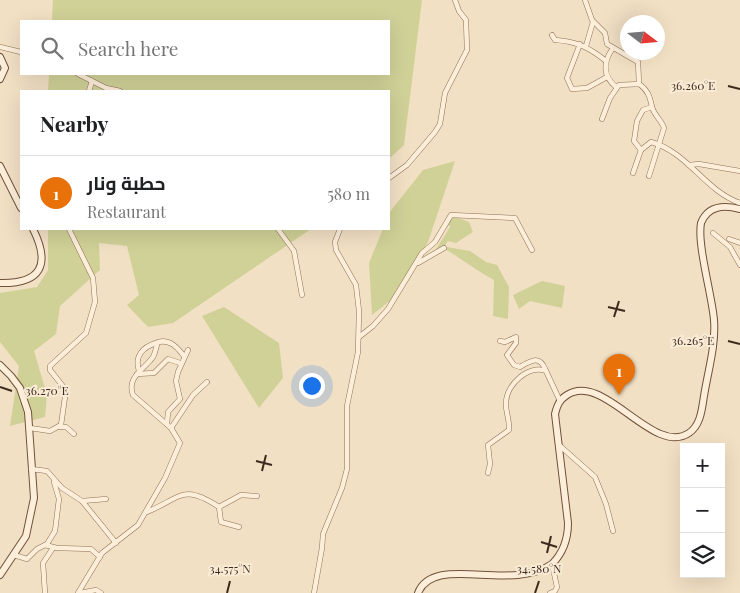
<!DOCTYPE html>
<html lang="en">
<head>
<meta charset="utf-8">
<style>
  body { margin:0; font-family:"Playfair Display",Cairo,serif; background:#f2f2f2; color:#202124 }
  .controls { position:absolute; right:15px; bottom:15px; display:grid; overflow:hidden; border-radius:0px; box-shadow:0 5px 20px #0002 }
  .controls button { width:45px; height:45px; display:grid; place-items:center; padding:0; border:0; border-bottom:1px solid #e0e0e0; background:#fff; color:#202124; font:25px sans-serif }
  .compass { position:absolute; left:620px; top:15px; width:45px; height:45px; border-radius:50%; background:#fff; box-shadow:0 5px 20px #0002; rotate:106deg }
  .you { position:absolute; left:311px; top:385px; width:18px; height:18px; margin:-12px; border:4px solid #fff; border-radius:50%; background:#1a73e8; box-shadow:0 0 0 8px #1a73e833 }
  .badge { display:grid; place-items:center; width:32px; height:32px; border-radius:50%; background:#ea580c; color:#fff; font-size:16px; font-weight:700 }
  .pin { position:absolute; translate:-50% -41px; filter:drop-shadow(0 1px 2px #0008) }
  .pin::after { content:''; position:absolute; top:26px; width:18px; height:15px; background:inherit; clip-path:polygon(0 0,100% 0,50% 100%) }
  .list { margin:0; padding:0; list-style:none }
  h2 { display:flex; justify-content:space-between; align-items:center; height:65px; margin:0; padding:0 20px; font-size:21px }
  h2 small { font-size:16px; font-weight:400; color:#757577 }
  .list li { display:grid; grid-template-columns:32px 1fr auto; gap:15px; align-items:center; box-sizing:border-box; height:75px; padding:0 20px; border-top:1px solid #e0e0e0 }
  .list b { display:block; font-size:19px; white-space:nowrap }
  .list p { margin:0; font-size:16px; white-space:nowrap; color:#757577 }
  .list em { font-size:16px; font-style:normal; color:#757577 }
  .icon { flex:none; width:28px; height:28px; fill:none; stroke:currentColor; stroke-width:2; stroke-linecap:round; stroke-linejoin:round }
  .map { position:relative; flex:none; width:740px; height:593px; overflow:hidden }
  .search { position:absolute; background:#fff; box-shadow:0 5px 20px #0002; left:20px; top:20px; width:370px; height:55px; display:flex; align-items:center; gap:12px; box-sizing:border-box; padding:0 18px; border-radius:0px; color:#757577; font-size:19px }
  .panel { position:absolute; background:#fff; box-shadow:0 5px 20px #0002; left:20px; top:90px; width:370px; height:140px; border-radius:0px }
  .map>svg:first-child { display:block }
</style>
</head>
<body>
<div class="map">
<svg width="740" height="593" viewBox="0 0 740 593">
  <rect width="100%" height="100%" fill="#f2e0c4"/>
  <g fill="#d0d197">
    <polygon points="53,0 422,0 404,145 389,159 389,91 48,91 49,74 389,74 389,21 52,21"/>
    <polygon points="455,161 428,242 397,295 372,315 369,263 383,229 389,229 389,213 423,170"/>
    <polygon points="450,215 469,222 473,232 456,243 448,241 440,253 433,254 450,227 447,223"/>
    <polygon points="48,229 311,229 173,323 148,327 127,305 139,295 127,246 99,243 100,270 60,306 56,334 34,351 47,395 45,417 10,426 19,366 0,342 0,293 37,287 48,270"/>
    <path d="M447,247l23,4 16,11 11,3 12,22 -1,32 -15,-3 1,-36c-17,-9 -32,-21 -49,-31z"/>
    <polygon points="542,281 565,286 562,308 530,301 519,309 513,295"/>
    <polygon points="224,307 279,343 283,378 259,408 202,316"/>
  </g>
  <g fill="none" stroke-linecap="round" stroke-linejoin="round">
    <g stroke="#8f7058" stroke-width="5.5">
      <g id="street">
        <polyline points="585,0 592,20 605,33 607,44 638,62 639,84"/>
        <path d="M552,35l3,5c21,1 35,8 51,21"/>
        <polyline points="580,44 567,78 572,89 587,88 607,77"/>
        <polyline points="586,46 593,22"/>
        <polyline points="0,47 21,52"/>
        <path d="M613,48c-10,14 -11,27 3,39"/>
        <polyline points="78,74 92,81 89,91"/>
        <polyline points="90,80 106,88 120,91"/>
        <path d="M602,119l8,-21 9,-13 20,-1c9,6 11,13 13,23 2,8 10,14 12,21l-15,48"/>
        <path d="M641,150l10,-8c37,10 54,49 89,61"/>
        <polyline points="689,165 699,164 740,171"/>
        <polyline points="633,173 641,150 634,141 637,121 643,110 652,107"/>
        <polyline points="389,178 407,165 435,132 440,124 445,93 467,50 466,20 459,11 455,0"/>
        <polyline points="278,229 294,251 302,295"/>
        <polyline points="713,233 730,247 740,265"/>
        <polyline points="729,239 740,243"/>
        <polyline points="418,263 444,248"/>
        <polyline points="359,337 373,326 388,309 422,253 435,242 451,215 515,218 532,250"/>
        <path d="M500,341l5,1 11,-5v6l-9,12 7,10 6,2c12,-7 20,-12 26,4"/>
        <path d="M139,371c-5,-15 4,-24 17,-28"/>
        <polyline points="137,374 154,373 168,359 180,363"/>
        <polyline points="167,424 168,412 180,399 176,381 178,372 188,350"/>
        <polyline points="60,427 66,427 74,434"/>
        <polyline points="30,428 50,431 61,425 66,390 50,370 50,366 86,333 95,302 93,278 69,229"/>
        <polyline points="171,428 193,395 207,382"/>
        <polyline points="559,445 595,477 606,504 613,531"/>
        <polyline points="31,469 47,471 62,488 82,501 116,543"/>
        <path d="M488,473l2,-9 -2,-19 21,-15c1,-10 -4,-19 -3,-28 1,-18 23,-38 40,-31l14,30"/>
        <polyline points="82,501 106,499"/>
        <polyline points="219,507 241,495 257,496"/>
        <path d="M147,512c34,-14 35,-29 72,-5l2,15 18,5"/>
        <polyline points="45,545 57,548 91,549 100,557"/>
        <polyline points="14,555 27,559 37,549 47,544 55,531 59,499 54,482"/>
        <polyline points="45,593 43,563 53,548"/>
        <path d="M78,593l24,-40 36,-28 27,-47 15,-35 -9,-15 -38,-33c-7,-18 12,-26 20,-38 3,-5 3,-11 5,-15 12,-3 19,5 26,14"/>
        <polyline points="80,593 96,590 101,593"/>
        <polyline points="314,593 322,548 323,534 342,488 347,469 347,406 358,352 359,311 356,285 336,250 335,242 340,229"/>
        <polyline points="550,593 555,591 557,587 552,564"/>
      </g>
    </g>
    <g stroke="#71513c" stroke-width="8">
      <g id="secondary">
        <polyline points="0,57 5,68 0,79"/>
        <polyline points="0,166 21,208"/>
        <path d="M0,283c41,1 51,-18 33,-54"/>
        <polyline points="0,365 11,376 20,388 28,412 34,498 26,536 0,575"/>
        <path d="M418,593c16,-40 92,0 134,-29 11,-11 16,-26 16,-41l-13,-109c2,-8 4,-14 12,-19 37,-24 86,62 122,38 12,-8 13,-25 15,-37 4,-25 12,-51 10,-76 -2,-25 -17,-75 -13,-97 7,-18 23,-18 39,-14"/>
      </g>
    </g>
    <use href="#street" stroke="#fceed9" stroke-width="4.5"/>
    <use href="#secondary" stroke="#fceed9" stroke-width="6"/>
  </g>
  <path fill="none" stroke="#3d2a1e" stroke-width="2" d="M728,86l12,3M608,307l17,4M614,317l5,-16M728,341l12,3M0,387l12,4M256,461l16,4M262,471l4,-16M541,542l16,5M547,553l4,-17M227,593l3,-12M535,593l4,-12"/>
  <g font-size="12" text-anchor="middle" fill="#3d2a1e" stroke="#f9ebd5" stroke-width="4" stroke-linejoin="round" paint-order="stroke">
    <text x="693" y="90">36.260°E</text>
    <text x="693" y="345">36.265°E</text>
    <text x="47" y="395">36.270°E</text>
    <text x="230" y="573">34.575°N</text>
    <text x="539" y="573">34.580°N</text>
  </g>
</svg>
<div class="controls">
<button>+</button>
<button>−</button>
<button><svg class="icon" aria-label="layers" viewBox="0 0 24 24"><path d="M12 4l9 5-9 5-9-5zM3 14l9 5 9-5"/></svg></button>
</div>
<svg class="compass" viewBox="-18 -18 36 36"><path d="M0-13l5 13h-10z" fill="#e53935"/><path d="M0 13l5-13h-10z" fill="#757577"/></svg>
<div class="you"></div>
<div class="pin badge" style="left:619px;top:395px;background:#e8710a">1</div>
<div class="search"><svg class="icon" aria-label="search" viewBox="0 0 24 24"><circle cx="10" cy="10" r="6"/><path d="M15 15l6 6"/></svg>Search here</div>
<section class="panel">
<h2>Nearby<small></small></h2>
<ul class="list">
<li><span class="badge" style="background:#e8710a">1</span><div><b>حطبة ونار</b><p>Restaurant</p></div><em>580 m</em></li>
</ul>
</section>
</div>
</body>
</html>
